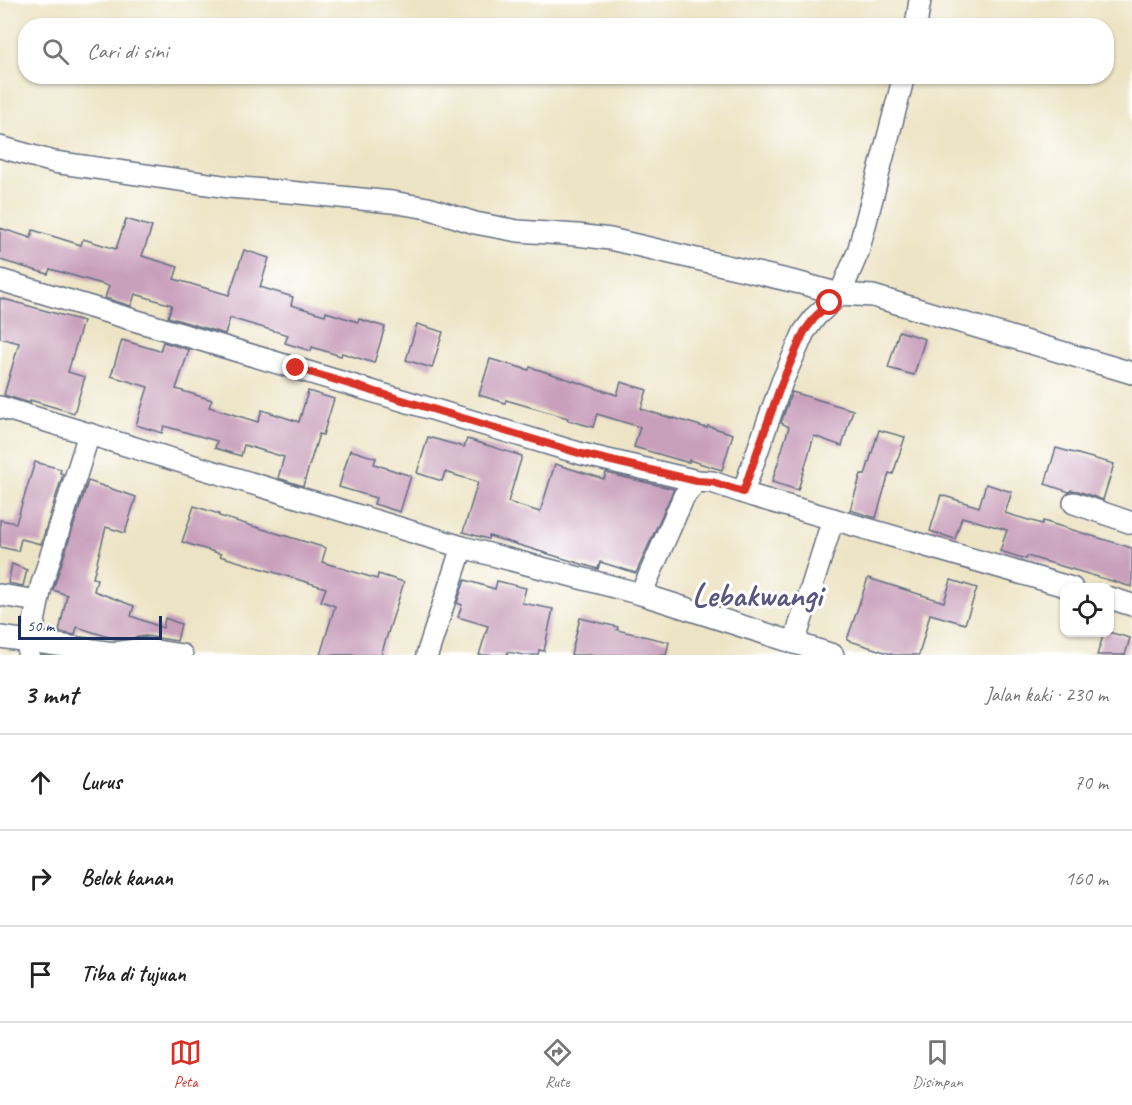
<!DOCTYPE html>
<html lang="id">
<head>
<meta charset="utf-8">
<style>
  body { margin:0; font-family:Caveat,sans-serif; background:#f6f6f6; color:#222 }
  .controls { position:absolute; right:18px; bottom:18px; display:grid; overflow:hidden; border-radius:12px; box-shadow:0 2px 4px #0004 }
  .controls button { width:54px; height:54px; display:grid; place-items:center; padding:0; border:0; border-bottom:2px solid #e0e0e0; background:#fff; color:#222; font:30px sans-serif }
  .scale { position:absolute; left:18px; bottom:15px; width:144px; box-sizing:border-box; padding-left:6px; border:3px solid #1b2f5e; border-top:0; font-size:16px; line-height:21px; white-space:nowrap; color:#1b2f5e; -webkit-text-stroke:4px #fff; paint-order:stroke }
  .stop { position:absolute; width:18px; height:18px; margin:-14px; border:4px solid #d93025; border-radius:50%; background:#fff }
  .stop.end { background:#d93025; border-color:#fff; box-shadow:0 2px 6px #0008 }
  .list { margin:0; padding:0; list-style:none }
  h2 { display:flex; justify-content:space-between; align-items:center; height:78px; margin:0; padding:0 24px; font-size:26px }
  h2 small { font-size:20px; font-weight:400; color:#767676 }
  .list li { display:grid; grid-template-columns:39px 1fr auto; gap:18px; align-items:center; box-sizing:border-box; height:96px; padding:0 24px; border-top:2px solid #e0e0e0 }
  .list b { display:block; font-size:22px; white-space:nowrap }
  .list em { font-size:20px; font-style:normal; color:#767676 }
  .icon { flex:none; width:33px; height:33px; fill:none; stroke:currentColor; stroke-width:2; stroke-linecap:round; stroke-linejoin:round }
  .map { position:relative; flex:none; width:1132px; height:655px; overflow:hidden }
  .search { position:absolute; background:#fff; box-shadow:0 2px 4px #0004; left:18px; right:18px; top:18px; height:66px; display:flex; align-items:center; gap:15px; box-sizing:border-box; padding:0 21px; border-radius:24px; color:#767676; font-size:22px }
  .sheet { height:366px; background:#fff }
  nav { display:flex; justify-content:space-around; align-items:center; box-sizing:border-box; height:84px; border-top:2px solid #e0e0e0; background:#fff; font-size:16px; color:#767676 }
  nav a { display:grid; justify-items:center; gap:3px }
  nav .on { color:#d93025 }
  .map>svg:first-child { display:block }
</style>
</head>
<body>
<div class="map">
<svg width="1132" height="655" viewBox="0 0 1132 655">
  <rect width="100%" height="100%" fill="#fff"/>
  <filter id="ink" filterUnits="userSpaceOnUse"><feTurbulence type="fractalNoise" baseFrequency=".0167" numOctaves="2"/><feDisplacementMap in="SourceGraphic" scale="12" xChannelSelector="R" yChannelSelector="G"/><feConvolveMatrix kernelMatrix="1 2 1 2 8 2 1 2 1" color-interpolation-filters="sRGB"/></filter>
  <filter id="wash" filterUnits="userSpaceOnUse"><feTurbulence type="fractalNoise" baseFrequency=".008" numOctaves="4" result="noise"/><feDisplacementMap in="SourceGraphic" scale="24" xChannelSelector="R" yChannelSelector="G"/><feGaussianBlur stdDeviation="1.35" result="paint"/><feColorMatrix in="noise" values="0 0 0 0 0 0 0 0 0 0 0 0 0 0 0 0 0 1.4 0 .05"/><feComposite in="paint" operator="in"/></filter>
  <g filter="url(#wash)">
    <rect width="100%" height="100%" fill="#ede4c5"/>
    <g id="blocks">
      <g fill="#c9a0bc">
        <polygon points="126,219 152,227 142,256 178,267 174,279 229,295 244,250 269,258 260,287 293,297 291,305 325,315 326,312 358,322 359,319 385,327 374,363 342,353 341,356 312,347 311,351 285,343 288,335 230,318 225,334 168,317 172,305 135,294 131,306 105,298 109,286 50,269 48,274 0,260 0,228 31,238 33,230 81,245 83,239 116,249"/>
        <polygon points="0,298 83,321 68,372 85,377 74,413 30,400 30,403 4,395 19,343 0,338"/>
        <polygon points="417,324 443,332 432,368 406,360"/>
        <polygon points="899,331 925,339 914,375 888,368"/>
        <polygon points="122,340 160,351 163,342 189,350 176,389 212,400 209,407 258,422 262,410 299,422 308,391 334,399 323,435 319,434 303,486 278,478 284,457 244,445 241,456 215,448 217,441 164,426 162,433 136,425 148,387 111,376"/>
        <polygon points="490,359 529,370 530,367 617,395 621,382 647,390 641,409 674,419 674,418 707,428 708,426 733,434 722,470 689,460 689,462 686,462 634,447 640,427 597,414 593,427 567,420 568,418 506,400 505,403 479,395"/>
        <polygon points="792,392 853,410 842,446 814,436 798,490 772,482 789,427 781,423"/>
        <polygon points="879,430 905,437 893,474 889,473 876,518 850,510 861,474 865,475"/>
        <polygon points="428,437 464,447 467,439 522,456 508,502 540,512 555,464 604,479 606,473 674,489 636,573 600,562 598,569 489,536 488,539 463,532 478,482 445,472 442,481 417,473"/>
        <polygon points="1056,448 1114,464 1103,500 1078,491 1071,490 1069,492 1045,484"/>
        <polygon points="350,450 376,458 374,464 411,476 400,512 374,504 376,498 339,487"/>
        <polygon points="35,462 61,469 60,473 63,474 41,544 21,539 18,551 0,547 0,520 16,523"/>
        <polygon points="88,481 136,497 125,533 106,527 93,578 97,579 94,591 134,606 131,616 163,628 165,618 181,624 177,641 146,636 118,640 77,627 75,635 59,632 67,595 53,590"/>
        <polygon points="986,484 1012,492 1005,513 1042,524 1043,521 1132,548 1132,587 1027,556 1026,559 1000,551 1007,530 962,517 955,539 930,531 941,495 979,507"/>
        <polygon points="194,506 219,514 219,516 326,548 322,562 377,579 378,574 404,582 381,655 320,655 335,606 321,601 326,588 220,556 221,554 182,542"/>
        <polygon points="12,564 27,570 23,586 8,583"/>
        <polygon points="868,578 944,602 951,580 977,588 965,624 930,614 919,655 894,655 847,640"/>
        <polygon points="465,580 495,589 497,581 526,588 522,603 553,609 544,651 539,650 538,655 524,655 508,652 507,655 479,655 488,626 458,617 462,605 457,603"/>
        <polygon points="580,618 618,627 617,630 669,642 666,655 571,655"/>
        <polygon points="1104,633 1112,633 1130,638 1125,655 1097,655"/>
      </g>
    </g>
  </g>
  <g filter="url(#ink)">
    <use href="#blocks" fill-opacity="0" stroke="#646e82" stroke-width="1.5"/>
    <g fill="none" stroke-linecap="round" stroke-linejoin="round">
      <g stroke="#646e82" stroke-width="24">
        <g id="minor">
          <polyline points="916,26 920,0"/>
          <polyline points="0,147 54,162 229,187 289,192 392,202 428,208 475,223 518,231 577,235 610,239 800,283 840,294 858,252 904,76"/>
          <polyline points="0,280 582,454 697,481"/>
          <polyline points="0,407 462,547 641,594 833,655"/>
          <polyline points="743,492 782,382 804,332 816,316 840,294 873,296 1132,373"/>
          <polyline points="1074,503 1132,523"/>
          <polyline points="641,594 684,496 697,481 712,482 753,496 1072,588"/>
          <polyline points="0,595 38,601"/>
          <polyline points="1110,598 1132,605"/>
          <polyline points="0,637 114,653 144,649 182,655"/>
          <polyline points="794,643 833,519"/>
          <polyline points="28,655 35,617 41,587 89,434"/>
          <polyline points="427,655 462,547"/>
        </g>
      </g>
      <use href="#minor" stroke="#fff" stroke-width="21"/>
    </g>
  </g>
  <g fill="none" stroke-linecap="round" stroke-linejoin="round" filter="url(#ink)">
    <polyline stroke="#d93025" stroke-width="8" points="296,368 582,454 697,481 712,482 743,492 782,382 804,332 816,316 830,303"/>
  </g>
  <g text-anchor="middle" stroke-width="6" stroke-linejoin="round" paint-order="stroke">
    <g font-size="33" font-weight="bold" fill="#58577f" stroke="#fff">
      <text x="757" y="606">Lebakwangi</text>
    </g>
  </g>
</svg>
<div class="controls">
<button><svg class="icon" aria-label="locate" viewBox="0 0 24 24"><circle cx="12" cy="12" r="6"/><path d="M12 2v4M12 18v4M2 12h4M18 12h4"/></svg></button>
</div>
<div class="scale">50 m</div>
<div class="stop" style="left:830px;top:303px"></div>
<div class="stop end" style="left:296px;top:368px"></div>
<div class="search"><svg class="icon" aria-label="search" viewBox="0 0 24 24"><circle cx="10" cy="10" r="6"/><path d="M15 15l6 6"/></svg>Cari di sini</div>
</div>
<section class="sheet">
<h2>3 mnt<small>Jalan kaki · 230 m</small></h2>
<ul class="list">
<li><svg class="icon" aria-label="ahead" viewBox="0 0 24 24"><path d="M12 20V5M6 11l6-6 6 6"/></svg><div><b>Lurus</b></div><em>70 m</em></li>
<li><svg class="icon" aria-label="right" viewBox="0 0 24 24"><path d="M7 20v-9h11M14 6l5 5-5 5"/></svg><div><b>Belok kanan</b></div><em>160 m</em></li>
<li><svg class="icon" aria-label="arrive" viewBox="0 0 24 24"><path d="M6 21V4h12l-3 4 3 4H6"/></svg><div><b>Tiba di tujuan</b></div></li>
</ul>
</section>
<nav>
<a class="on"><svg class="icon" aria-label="map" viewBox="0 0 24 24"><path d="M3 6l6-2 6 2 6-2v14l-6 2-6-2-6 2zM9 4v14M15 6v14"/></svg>Peta</a>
<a><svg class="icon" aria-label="directions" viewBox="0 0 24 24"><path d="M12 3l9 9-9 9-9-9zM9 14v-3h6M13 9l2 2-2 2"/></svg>Rute</a>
<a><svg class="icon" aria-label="saved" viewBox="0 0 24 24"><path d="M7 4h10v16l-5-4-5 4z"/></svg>Disimpan</a>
</nav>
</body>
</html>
